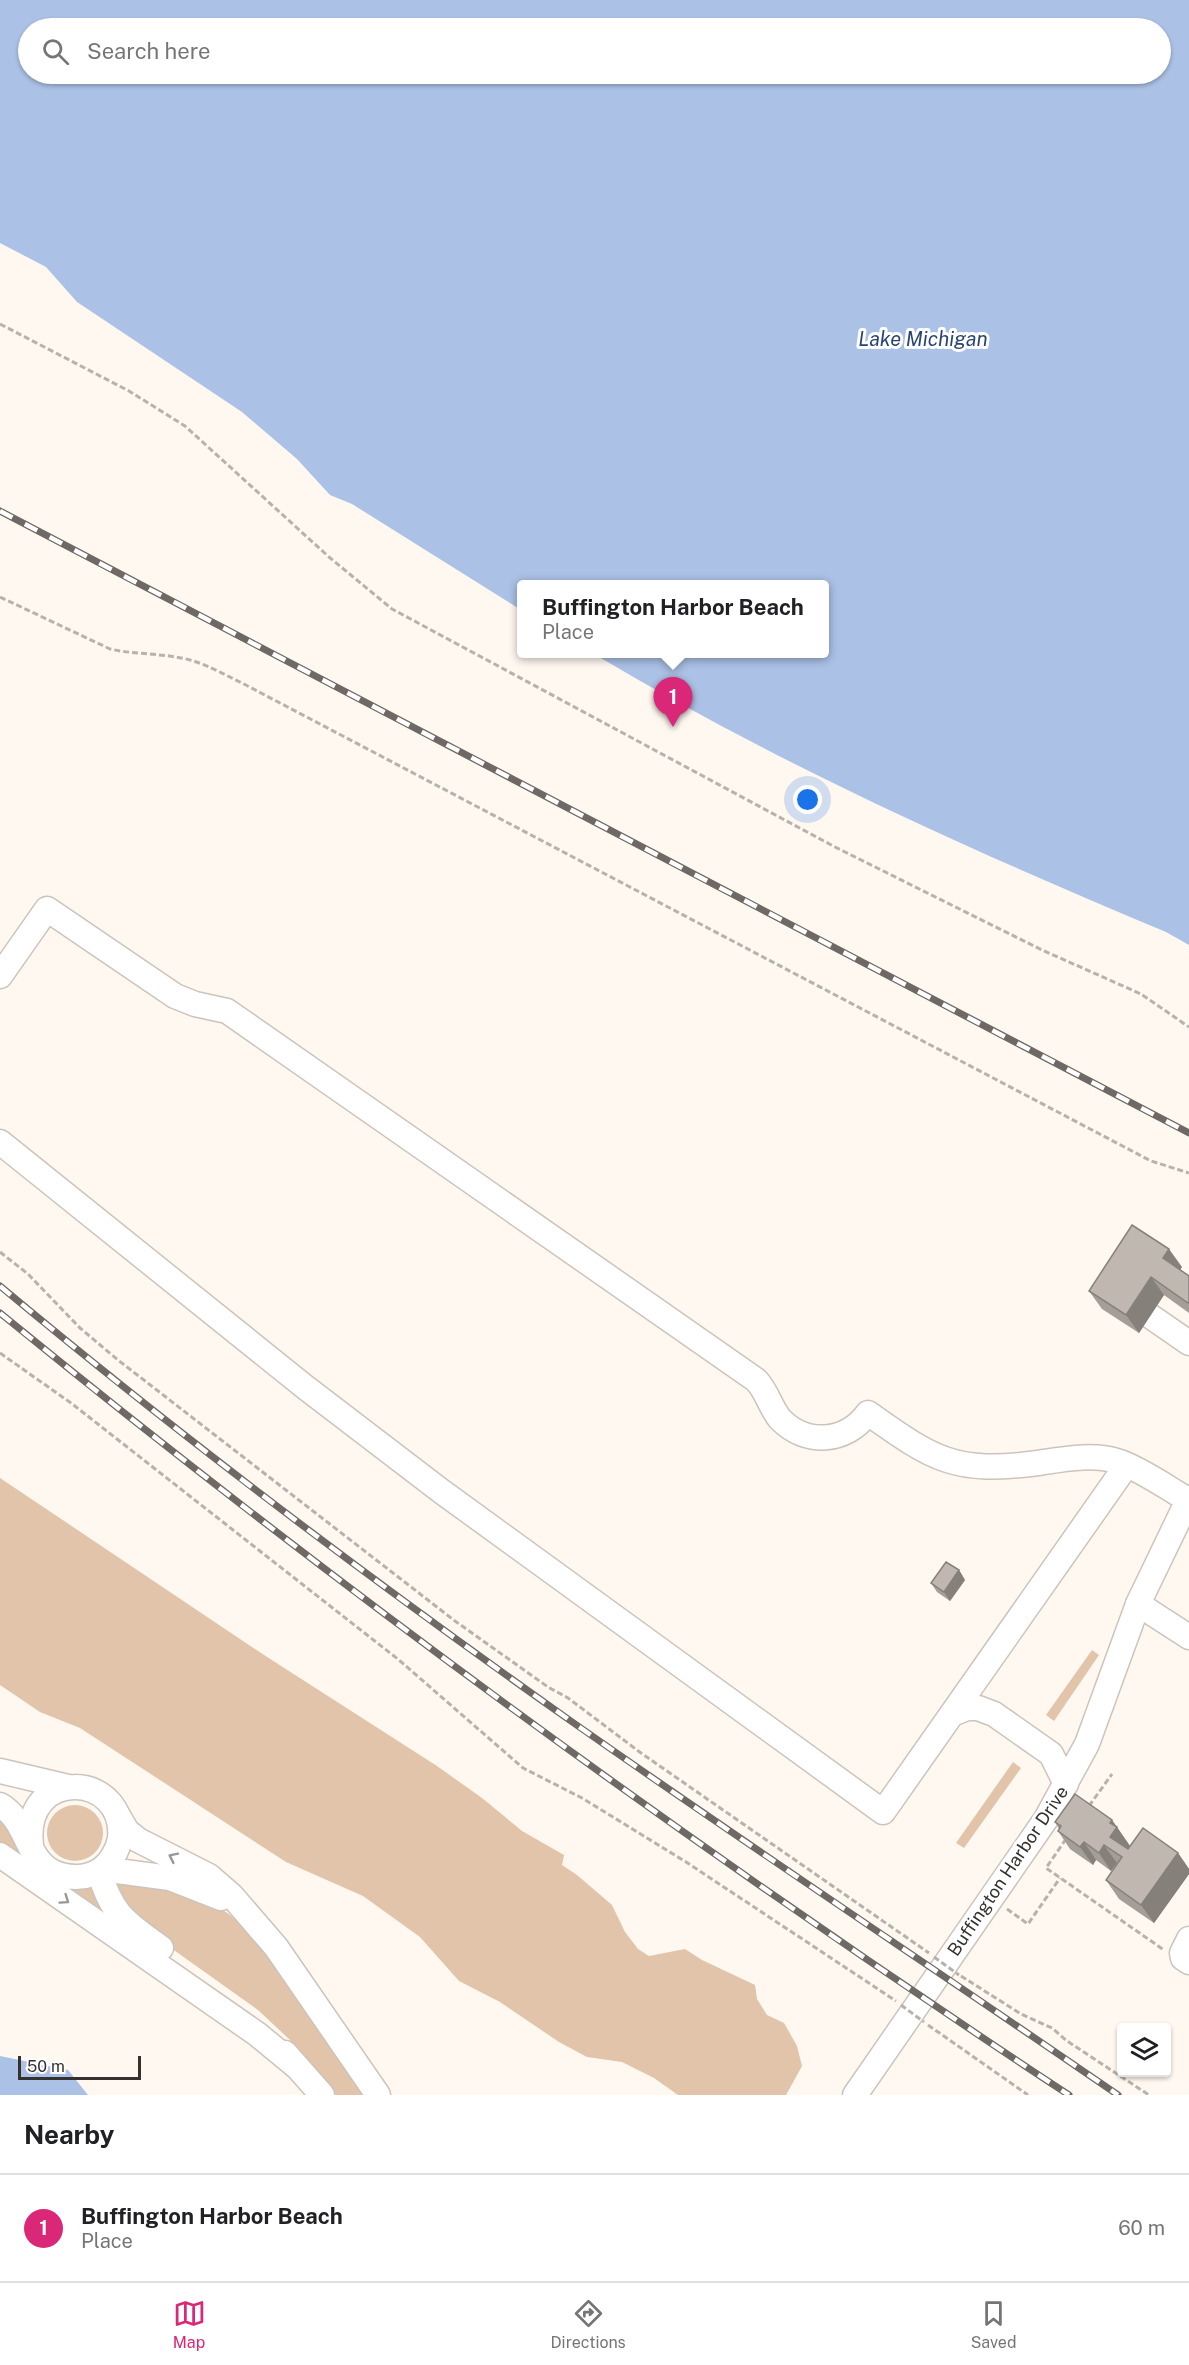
<!DOCTYPE html>
<html lang="en">
<head>
<meta charset="utf-8">
<style>
  body { margin:0; font-family:"Public Sans",sans-serif; background:#f6f6f6; color:#202124 }
  .controls { position:absolute; right:18px; bottom:18px; display:grid; overflow:hidden; border-radius:6px; box-shadow:0 2px 4px #0004 }
  .controls button { width:54px; height:54px; display:grid; place-items:center; padding:0; border:0; border-bottom:2px solid #e0e0e0; background:#fff; color:#202124; font:30px sans-serif }
  .scale { position:absolute; left:18px; bottom:15px; width:123px; box-sizing:border-box; padding-left:6px; border:3px solid #34312e; border-top:0; font-size:16px; line-height:21px; white-space:nowrap; color:#34312e; -webkit-text-stroke:4px #fff; paint-order:stroke }
  .you { position:absolute; left:808px; top:800px; width:21px; height:21px; margin:-15px; border:4px solid #fff; border-radius:50%; background:#1a73e8; box-shadow:0 0 0 9px #1a73e833 }
  .badge { display:grid; place-items:center; width:39px; height:39px; border-radius:50%; background:#db2777; color:#fff; font-size:20px; font-weight:700 }
  .pin { position:absolute; translate:-50% -50px; filter:drop-shadow(0 2px 3px #0008) }
  .pin::after { content:''; position:absolute; top:32px; width:21px; height:18px; background:inherit; clip-path:polygon(0 0,100% 0,50% 100%) }
  .popup { position:absolute; left:517px; top:580px; width:312px; height:78px; box-sizing:border-box; display:grid; place-content:center; border-radius:6px; background:#fff; filter:drop-shadow(0 2px 4px #0005); font-size:20px; white-space:nowrap; color:#757577 }
  .popup b { font-size:22px; color:#202124 }
  .popup::after { content:''; position:absolute; left:50%; top:100%; margin-left:-12px; border:12px solid transparent; border-top-color:#fff }
  .list { margin:0; padding:0; list-style:none }
  h2 { display:flex; justify-content:space-between; align-items:center; height:78px; margin:0; padding:0 24px; font-size:26px }
  h2 small { font-size:20px; font-weight:400; color:#757577 }
  .list li { display:grid; grid-template-columns:39px 1fr auto; gap:18px; align-items:center; box-sizing:border-box; height:108px; padding:0 24px; border-top:2px solid #e0e0e0 }
  .list b { display:block; font-size:22px; white-space:nowrap }
  .list p { margin:0; font-size:20px; white-space:nowrap; color:#757577 }
  .list em { font-size:20px; font-style:normal; color:#757577 }
  .icon { flex:none; width:33px; height:33px; fill:none; stroke:currentColor; stroke-width:2; stroke-linecap:round; stroke-linejoin:round }
  .map { position:relative; flex:none; width:1189px; height:2095px; overflow:hidden }
  .search { position:absolute; background:#fff; box-shadow:0 2px 4px #0004; left:18px; right:18px; top:18px; height:66px; display:flex; align-items:center; gap:15px; box-sizing:border-box; padding:0 21px; border-radius:33px; color:#757577; font-size:22px }
  .sheet { height:186px; background:#fff }
  nav { display:flex; justify-content:space-around; align-items:center; box-sizing:border-box; height:84px; border-top:2px solid #e0e0e0; background:#fff; font-size:16px; color:#757577 }
  nav a { display:grid; justify-items:center; gap:3px }
  nav .on { color:#db2777 }
  .map>svg:first-child { display:block }
</style>
</head>
<body>
<div class="map">
<svg width="1189" height="2095" viewBox="0 0 1189 2095">
  <rect width="100%" height="100%" fill="#fff8f1"/>
  <g fill="#e1c4a9">
    <polygon points="0,1478 264,1655 437,1766 482,1798 522,1831 564,1855 562,1865 577,1875 612,1905 625,1932 638,1949 649,1956 685,1949 702,1960 755,1985 757,1999 767,2015 784,2023 797,2046 802,2066 786,2095 678,2095 654,2078 622,2062 587,2057 559,2042 500,2002 459,1981 420,1937 363,1896 286,1862 80,1728 40,1712 0,1685"/>
    <polygon points="1092,1650 1099,1655 1054,1721 1046,1715"/>
    <polygon points="1013,1762 1021,1768 964,1848 956,1843"/>
    <circle cx="75" cy="1833" r="28"/>
    <polygon points="0,1813 25,1851 97,1881 111,1919 0,1848"/>
    <polygon points="117,1880 149,1882 213,1903 230,1915 255,1937 366,2095 336,2095 290,2040 258,2010 140,1926 118,1891"/>
  </g>
  <g fill="#abc1e5" fill-rule="evenodd">
    <path d="M0,0h1189v945l-23,-13c-196,-82 -390,-169 -572,-278h231v-70h-303l-1,26 -169,-106 -22,-9 -33,-36 -55,-47 -165,-110 -31,-35 -46,-24zM28,28h1132v46h-1132z"/>
    <polygon points="0,2056 68,2070 88,2095 0,2095"/>
  </g>
  <g fill="none" stroke-linecap="round" stroke-linejoin="round">
    <g stroke="#ccc4bc" stroke-width="27">
      <g id="minor">
        <path d="M0,976l47,-67 128,87 20,8 32,7 529,369c11,11 14,27 24,39 26,27 66,24 88,-6 66,47 87,61 170,50 26,-4 56,-10 82,-1 24,9 46,25 68,38"/>
        <polyline points="0,1142 305,1387 441,1491 883,1812 1126,1466"/>
        <polyline points="1150,1316 1189,1343"/>
        <polyline points="1138,1604 1189,1637"/>
        <polyline points="952,1714 967,1708 978,1708 994,1714 1051,1754 1066,1784"/>
        <polyline points="0,1771 68,1787"/>
        <path d="M0,1805c27,15 26,54 53,67 15,7 35,7 49,-3 9,-7 16,-19 18,-31 6,-66 -98,-72 -89,7"/>
        <polyline points="117,1814 127,1831 138,1840 209,1876 232,1896 276,1947 378,2095"/>
        <polyline points="0,1855 257,2034 296,2066"/>
        <polyline points="102,1869 170,1878 221,1898"/>
        <path d="M99,1871c13,44 26,51 62,77"/>
        <polyline points="1189,1939 1182,1953 1183,1958 1189,1962"/>
        <polyline points="285,2053 322,2095"/>
        <polyline points="855,2095 1046,1819 1087,1744 1138,1604 1189,1498"/>
      </g>
    </g>
    <g stroke="#b8b2ad" stroke-width="3" stroke-dasharray="6 3" stroke-linecap="butt">
      <polyline points="0,324 129,391 185,426 329,557 392,609 835,847 1042,950 1141,994 1189,1027"/>
      <path d="M0,597l110,52c27,6 54,4 80,11 18,5 35,15 52,23l909,478 38,12"/>
      <polyline points="0,1252 28,1274 80,1328 118,1360 455,1621 548,1687 568,1698 641,1753 929,1953"/>
      <polyline points="0,1353 71,1403 399,1660 523,1768 582,1798 686,1862 896,2001"/>
      <polyline points="1089,1806 1112,1774"/>
      <polyline points="1066,1839 1046,1868 1164,1950"/>
      <polyline points="1007,1909 1028,1924 1060,1878"/>
      <polyline points="961,1976 1021,2014 1052,2028 1067,2041 1149,2095"/>
      <polyline points="928,2025 1028,2095"/>
    </g>
    <use href="#minor" stroke="#fff" stroke-width="24"/>
    <g stroke="#6e6965" stroke-width="7">
      <g id="rail">
        <polyline points="0,511 1189,1133"/>
        <path d="M0,1286c182,152 374,296 568,433 182,128 367,250 550,376"/>
        <path d="M0,1313c342,279 700,539 1069,782"/>
      </g>
    </g>
    <use href="#rail" stroke="#fff" stroke-width="4.5" stroke-dasharray="14" stroke-linecap="butt"/>
    <g stroke="#b8b2ad" stroke-width="3" stroke-dasharray="6 3" stroke-linecap="butt">
      <polyline points="934,1957 959,1975"/>
      <polyline points="901,2005 924,2022"/>
    </g>
  </g>
  <g fill="#a59d97">
    <polygon points="1182,1267 1180,1270 1189,1276 1189,1313 1164,1295 1139,1333 1102,1309 1089,1291"/>
    <polygon points="959,1570 965,1580 950,1601 937,1592 931,1583"/>
    <polygon points="1112,1820 1130,1846 1128,1849 1178,1853 1189,1869 1189,1874 1154,1923 1119,1899 1106,1880 1118,1864 1117,1863 1111,1871 1096,1860 1093,1865 1070,1849 1058,1831 1059,1829 1055,1822"/>
  </g>
  <g fill="#86807b">
    <polygon points="1169,1249 1182,1267 1176,1276 1163,1258"/>
    <polygon points="1151,1277 1164,1295 1139,1333 1126,1315"/>
    <polygon points="959,1570 965,1580 950,1601 944,1592"/>
    <polygon points="1112,1820 1130,1846 1123,1855 1110,1837 1110,1823"/>
    <polygon points="1084,1842 1096,1860 1093,1865 1080,1847"/>
    <polygon points="1104,1845 1117,1863 1111,1871 1099,1853"/>
    <polygon points="1178,1853 1189,1869 1189,1874 1154,1923 1141,1905"/>
  </g>
  <g fill="#c0b7b0" stroke="#86807b" stroke-width="1.5">
    <polygon points="1132,1225 1169,1249 1163,1258 1189,1276 1189,1302 1188,1303 1151,1277 1126,1315 1089,1291"/>
    <polygon points="946,1562 959,1570 944,1592 931,1583"/>
    <polygon points="1075,1794 1112,1820 1110,1823 1117,1827 1110,1837 1128,1849 1143,1828 1178,1853 1141,1905 1106,1880 1122,1857 1104,1845 1099,1853 1084,1842 1080,1847 1058,1831 1061,1826 1055,1822"/>
  </g>
  <defs><path id="oneway-chevron" d="M-2-3.5L2.5 0L-2 3.5" fill="none" stroke-width="1.6" stroke-linecap="round" stroke-linejoin="round" transform="scale(1.5)"/></defs>
  <g stroke="#9a9896">
    <use href="#oneway-chevron" transform="translate(173 1857) rotate(-154)"/>
    <use href="#oneway-chevron" transform="translate(65 1900) rotate(35)"/>
  </g>
  <g text-anchor="middle" stroke-width="6" stroke-linejoin="round" paint-order="stroke">
    <g font-size="18" fill="#34312e" stroke="#fff">
      <text transform="translate(1008 1871) rotate(-56)" y="6">Buffington Harbor Drive</text>
    </g>
    <g font-size="20" font-style="italic" fill="#2a4574" stroke="#fff">
      <text x="923" y="346">Lake Michigan</text>
    </g>
  </g>
</svg>
<div class="controls">
<button><svg class="icon" aria-label="layers" viewBox="0 0 24 24"><path d="M12 4l9 5-9 5-9-5zM3 14l9 5 9-5"/></svg></button>
</div>
<div class="scale">50 m</div>
<div class="you"></div>
<div class="pin badge" style="left:673px;top:727px">1</div>
<div class="popup"><b>Buffington Harbor Beach</b>Place</div>
<div class="search"><svg class="icon" aria-label="search" viewBox="0 0 24 24"><circle cx="10" cy="10" r="6"/><path d="M15 15l6 6"/></svg>Search here</div>
</div>
<section class="sheet">
<h2>Nearby<small></small></h2>
<ul class="list">
<li><span class="badge">1</span><div><b>Buffington Harbor Beach</b><p>Place</p></div><em>60 m</em></li>
</ul>
</section>
<nav>
<a class="on"><svg class="icon" aria-label="map" viewBox="0 0 24 24"><path d="M3 6l6-2 6 2 6-2v14l-6 2-6-2-6 2zM9 4v14M15 6v14"/></svg>Map</a>
<a><svg class="icon" aria-label="directions" viewBox="0 0 24 24"><path d="M12 3l9 9-9 9-9-9zM9 14v-3h6M13 9l2 2-2 2"/></svg>Directions</a>
<a><svg class="icon" aria-label="saved" viewBox="0 0 24 24"><path d="M7 4h10v16l-5-4-5 4z"/></svg>Saved</a>
</nav>
</body>
</html>
